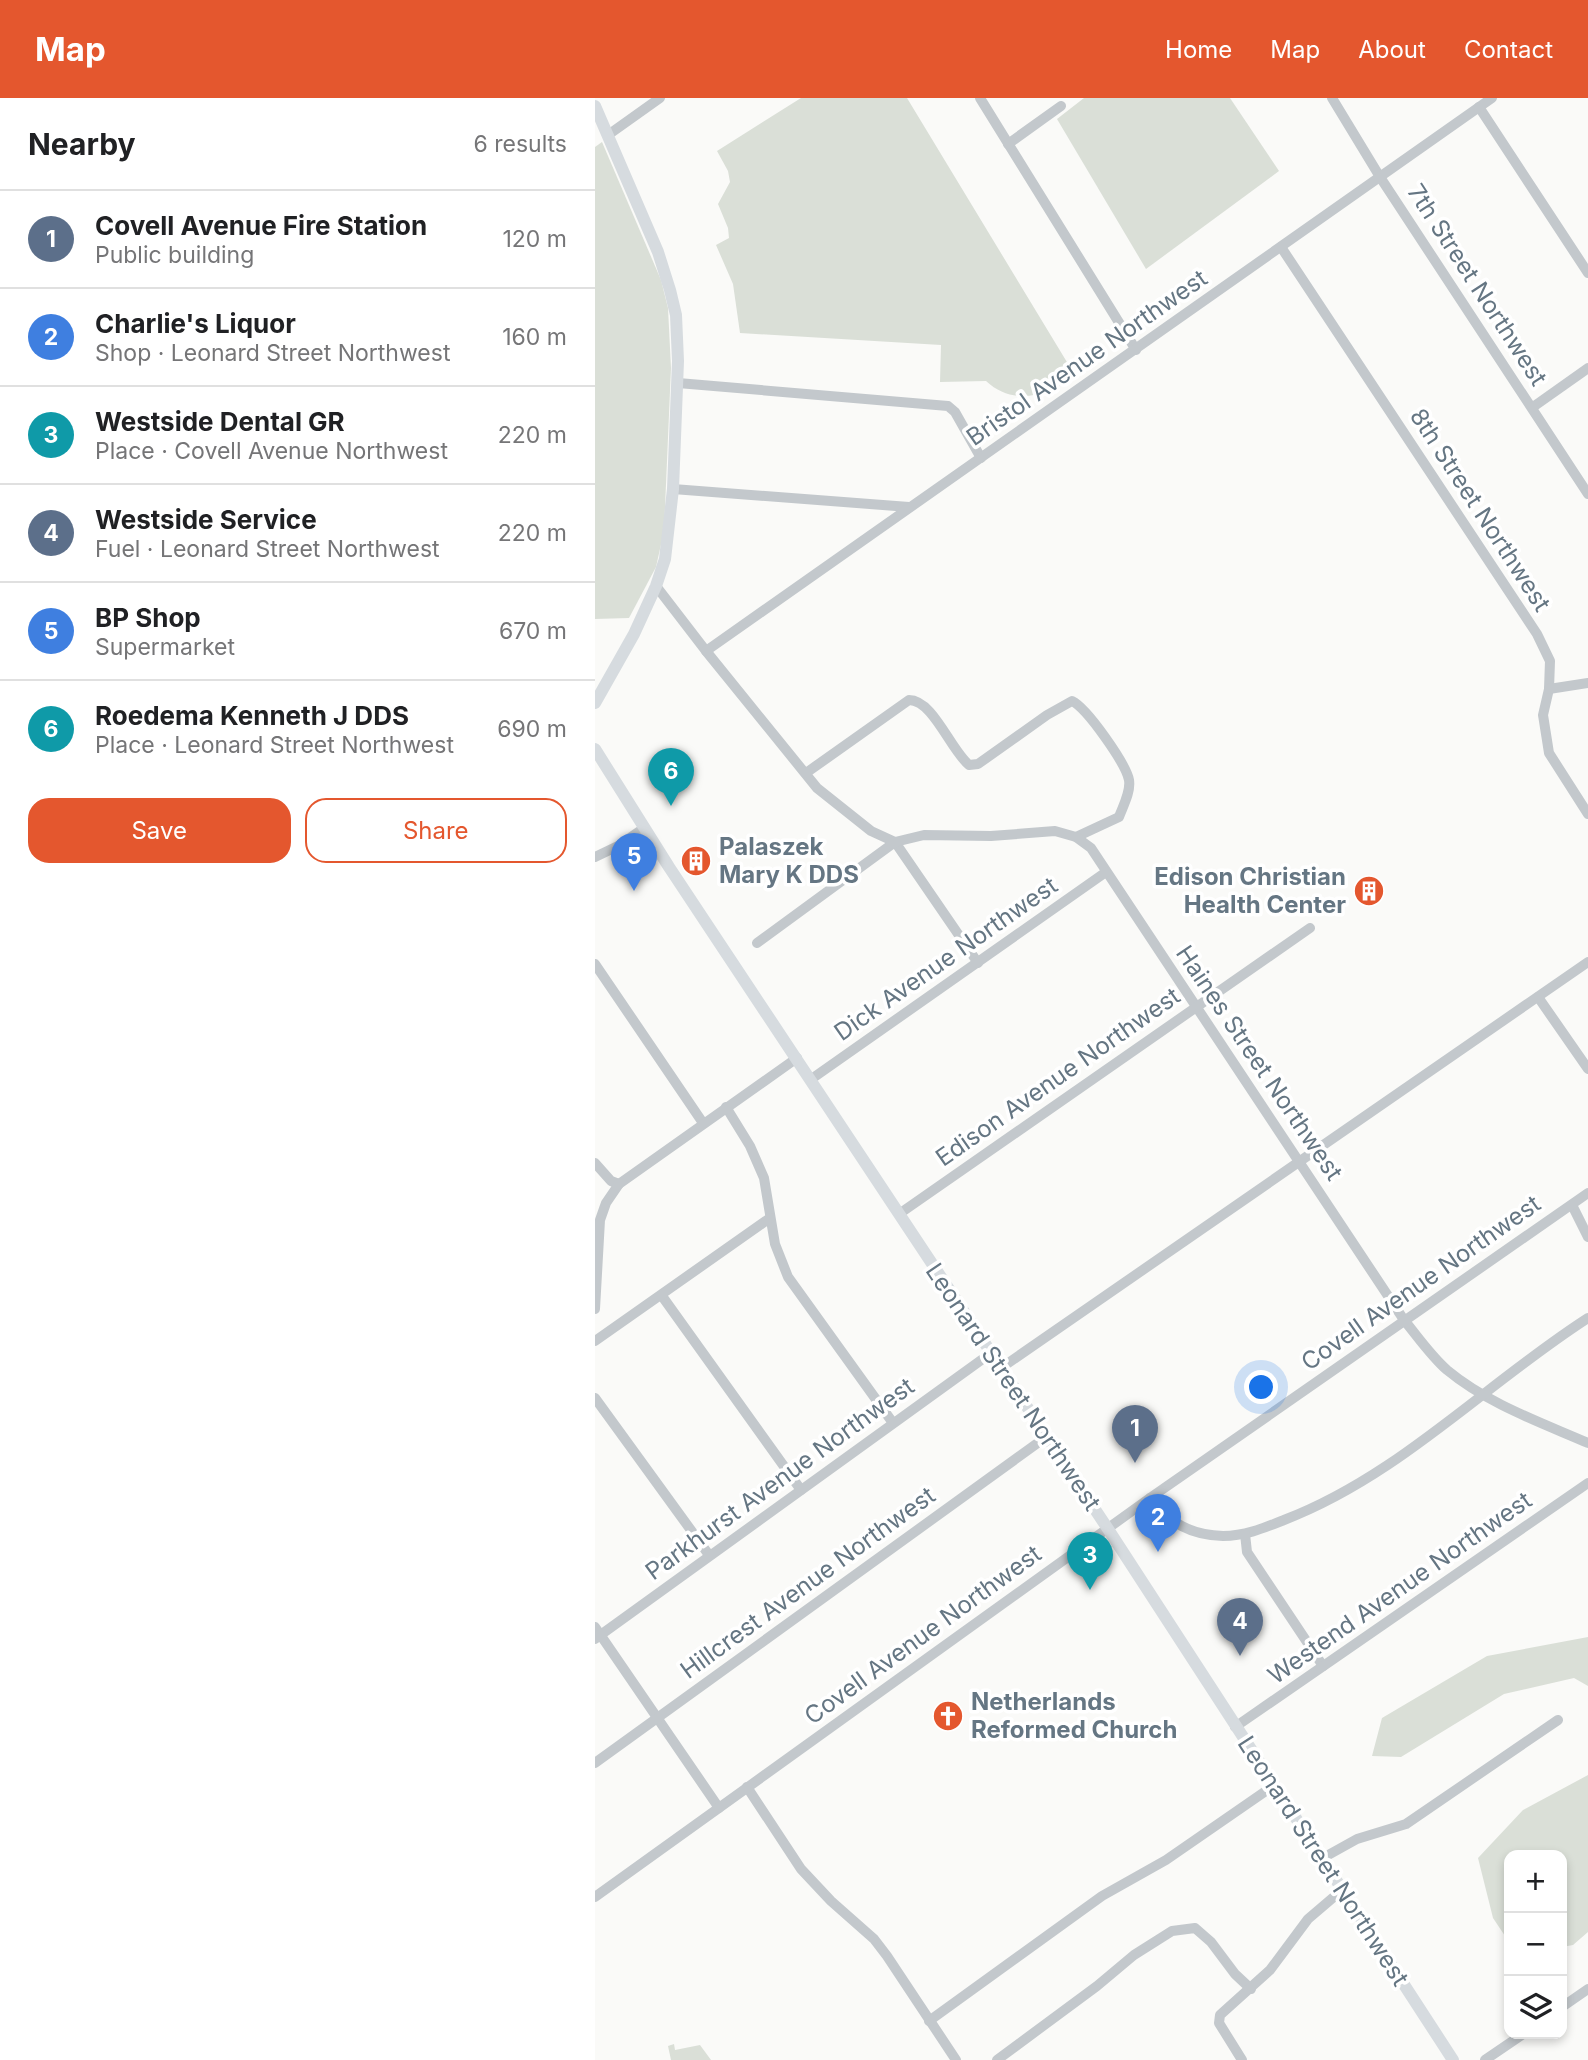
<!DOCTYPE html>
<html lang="en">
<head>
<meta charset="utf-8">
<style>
  body { margin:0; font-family:Inter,sans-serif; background:#f6f6f6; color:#202124 }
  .controls { position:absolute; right:21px; bottom:21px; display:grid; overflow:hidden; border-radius:14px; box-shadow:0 4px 10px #0003 }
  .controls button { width:63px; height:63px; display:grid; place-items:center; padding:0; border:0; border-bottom:2px solid #e0e0e0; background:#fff; color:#202124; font:35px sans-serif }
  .you { position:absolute; left:667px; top:1290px; width:24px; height:24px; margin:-18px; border:5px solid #fff; border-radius:50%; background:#1a73e8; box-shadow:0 0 0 10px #1a73e833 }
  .badge { display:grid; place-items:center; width:46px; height:46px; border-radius:50%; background:#e4572e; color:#fff; font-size:23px; font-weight:700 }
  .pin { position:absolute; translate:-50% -58px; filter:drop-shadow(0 2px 4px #0008) }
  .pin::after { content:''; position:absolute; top:37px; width:24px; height:21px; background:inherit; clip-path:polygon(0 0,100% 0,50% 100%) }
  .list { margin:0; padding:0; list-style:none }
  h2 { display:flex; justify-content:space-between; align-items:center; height:91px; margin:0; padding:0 28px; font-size:30px }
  h2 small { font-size:23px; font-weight:400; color:#757577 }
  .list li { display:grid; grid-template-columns:46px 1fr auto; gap:21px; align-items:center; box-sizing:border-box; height:98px; padding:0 28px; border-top:2px solid #e0e0e0 }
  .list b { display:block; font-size:26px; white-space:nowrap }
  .list p { margin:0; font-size:23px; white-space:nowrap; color:#757577 }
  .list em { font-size:23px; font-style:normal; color:#757577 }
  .actions { display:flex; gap:14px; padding:21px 28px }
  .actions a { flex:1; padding:16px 0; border:2px solid #e4572e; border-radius:21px; text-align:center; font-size:24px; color:#e4572e }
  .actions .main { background:#e4572e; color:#fff }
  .icon { flex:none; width:38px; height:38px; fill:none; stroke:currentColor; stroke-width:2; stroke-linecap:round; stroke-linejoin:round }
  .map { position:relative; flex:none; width:993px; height:1962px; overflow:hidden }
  header { display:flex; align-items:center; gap:42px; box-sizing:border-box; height:98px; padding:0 35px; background:#e4572e; color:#fff }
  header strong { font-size:33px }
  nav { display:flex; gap:38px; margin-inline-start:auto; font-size:24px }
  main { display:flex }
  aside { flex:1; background:#fff }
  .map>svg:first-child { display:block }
</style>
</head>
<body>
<header>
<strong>Map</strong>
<nav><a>Home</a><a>Map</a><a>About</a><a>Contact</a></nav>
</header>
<main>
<aside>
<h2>Nearby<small>6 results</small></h2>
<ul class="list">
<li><span class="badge" style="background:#5c6f8a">1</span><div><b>Covell Avenue Fire Station</b><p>Public building</p></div><em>120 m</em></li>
<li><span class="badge" style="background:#3f7fe0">2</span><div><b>Charlie's Liquor</b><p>Shop · Leonard Street Northwest</p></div><em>160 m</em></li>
<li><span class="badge" style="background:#0f9aa8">3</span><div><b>Westside Dental GR</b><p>Place · Covell Avenue Northwest</p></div><em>220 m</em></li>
<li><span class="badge" style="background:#5c6f8a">4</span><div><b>Westside Service</b><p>Fuel · Leonard Street Northwest</p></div><em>220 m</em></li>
<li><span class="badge" style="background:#3f7fe0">5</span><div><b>BP Shop</b><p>Supermarket</p></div><em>670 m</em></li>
<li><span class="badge" style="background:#0f9aa8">6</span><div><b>Roedema Kenneth J DDS</b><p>Place · Leonard Street Northwest</p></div><em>690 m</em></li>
</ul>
<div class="actions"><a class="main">Save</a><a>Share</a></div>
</aside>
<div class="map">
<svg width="993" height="1962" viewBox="0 0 993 1962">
  <rect width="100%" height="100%" fill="#fafaf8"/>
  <g fill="#dadfd7">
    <path d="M206,0h106l169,279c-29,18 -62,30 -90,4l-46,1 1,-37 -201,-12 -7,-49 -17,-39 13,-7 -1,-10 -10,-24 12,-22 -2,-11 -11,-20z"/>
    <polygon points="489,0 635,0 684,73 551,171 462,21"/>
    <polygon points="7,44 66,182 73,210 76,270 69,433 61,469 34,520 0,521 0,49"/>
    <polygon points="993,1539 993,1588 979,1580 909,1596 806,1659 777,1658 787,1620 892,1558"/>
    <polygon points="993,1677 993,1834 978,1847 967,1849 967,1757 914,1757 914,1844 898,1820 883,1760 928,1712"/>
    <polygon points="79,1946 80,1952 105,1947 116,1962 76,1962 73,1948"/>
  </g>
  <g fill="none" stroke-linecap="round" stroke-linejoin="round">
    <g stroke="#c3c8cc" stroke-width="10">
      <polyline points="385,0 541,252"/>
      <polyline points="737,0 785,79 993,396"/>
      <polyline points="884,9 993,175"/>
      <polyline points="13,37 65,0"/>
      <polyline points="413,46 466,8"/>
      <polyline points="686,149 942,536 955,563 954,591 948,617 954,655 993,716"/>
      <polyline points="83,285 353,308 360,314 386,360"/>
      <polyline points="938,309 993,270"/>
      <polyline points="78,391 314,409"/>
      <polyline points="61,488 111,553 222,690 276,733 300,744 383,865"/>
      <polyline points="111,553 897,0"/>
      <polyline points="954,591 993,585"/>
      <path d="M211,675l103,-73c24,0 41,49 60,65l9,-1 69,-49 25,-14c15,7 54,63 57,79 2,12 -6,26 -10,37l-43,20"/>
      <polyline points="0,759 23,748 49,730"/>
      <path d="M162,845l138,-101 29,-7 67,1 64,-5 21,6 15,11 313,472c14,17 27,36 43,50 41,34 93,52 141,73"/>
      <polyline points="0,866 108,1025"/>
      <polyline points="943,899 993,971"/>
      <polyline points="215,982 511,774"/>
      <polyline points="131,1009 155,1048 169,1080 180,1146 193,1179 298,1325"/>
      <polyline points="0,1065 16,1083 24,1086"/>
      <polyline points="977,1107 993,1139"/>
      <polyline points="304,1116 715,830"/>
      <polyline points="67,1198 206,1392"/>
      <polyline points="0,1211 5,1122 11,1105 24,1086 202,960"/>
      <polyline points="0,1243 175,1120"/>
      <polyline points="406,1270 993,864"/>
      <polyline points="0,1300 114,1457"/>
      <path d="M555,1400c19,25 41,37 73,38 22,0 41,-8 61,-16 115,-44 201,-136 304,-202"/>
      <polyline points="650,1436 652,1454 728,1568"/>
      <polyline points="0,1529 124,1710"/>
      <polyline points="0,1541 396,1255"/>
      <polyline points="640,1629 993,1385"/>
      <polyline points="0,1665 451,1339"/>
      <polyline points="152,1689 206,1771 236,1803 279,1841 292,1858 361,1962"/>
      <polyline points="726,1761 762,1741 811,1726 963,1622"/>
      <polyline points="0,1799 555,1400 993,1095"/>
      <polyline points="967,1909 993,1891"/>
      <polyline points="334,1923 507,1798 571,1762 678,1688"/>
      <polyline points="402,1962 502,1888 539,1857 577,1833 600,1830 616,1844 640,1876 656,1891"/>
      <polyline points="647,1962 624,1925 625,1917 675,1872 713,1821 747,1792"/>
      <polyline points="890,1962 928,1936"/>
    </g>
    <g stroke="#d6dbdf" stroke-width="12">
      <polyline points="0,8 63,154 75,192 81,217 83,263 78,391 70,461 61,488 39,536 0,605"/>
      <polyline points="0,651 74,769 513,1431 858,1962"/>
    </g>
  </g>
  <defs>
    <g id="building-disc" transform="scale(1.575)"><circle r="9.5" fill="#e4572e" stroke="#fff"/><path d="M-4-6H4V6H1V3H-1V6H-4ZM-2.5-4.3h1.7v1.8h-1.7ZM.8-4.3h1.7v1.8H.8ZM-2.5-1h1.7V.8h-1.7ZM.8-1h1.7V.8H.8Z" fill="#fff"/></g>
    <g id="church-disc" transform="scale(1.575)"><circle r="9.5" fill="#e4572e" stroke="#fff"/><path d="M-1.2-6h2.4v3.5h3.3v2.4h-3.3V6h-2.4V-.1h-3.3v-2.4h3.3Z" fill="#fff"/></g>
  </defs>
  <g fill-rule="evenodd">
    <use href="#building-disc" x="101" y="763"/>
    <use href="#building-disc" x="774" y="793"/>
    <use href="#church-disc" x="353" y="1618"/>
  </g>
  <g text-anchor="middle" stroke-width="7" stroke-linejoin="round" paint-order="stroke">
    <g font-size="24" fill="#657683" stroke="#fff">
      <text transform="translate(882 187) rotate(57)" y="8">7th Street Northwest</text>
      <text transform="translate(492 260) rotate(-35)" y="8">Bristol Avenue Northwest</text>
      <text transform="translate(885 412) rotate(57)" y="8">8th Street Northwest</text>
      <text transform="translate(351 861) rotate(-35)" y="8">Dick Avenue Northwest</text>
      <text transform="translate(664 965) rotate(56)" y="8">Haines Street Northwest</text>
      <text transform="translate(463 979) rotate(-35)" y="8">Edison Avenue Northwest</text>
      <text transform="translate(826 1185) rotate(-35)" y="8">Covell Avenue Northwest</text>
      <text transform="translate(418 1289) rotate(56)" y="8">Leonard Street Northwest</text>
      <text transform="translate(185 1381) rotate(-36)" y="8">Parkhurst Avenue Northwest</text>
      <text transform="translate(213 1485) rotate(-36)" y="8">Hillcrest Avenue Northwest</text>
      <text transform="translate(805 1490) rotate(-35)" y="8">Westend Avenue Northwest</text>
      <text transform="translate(328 1537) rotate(-36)" y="8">Covell Avenue Northwest</text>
      <text transform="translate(728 1763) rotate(57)" y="8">Leonard Street Northwest</text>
    </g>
    <g font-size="24" font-weight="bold" fill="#657683" stroke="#fff" text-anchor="start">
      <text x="124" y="757">Palaszek<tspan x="124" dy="28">Mary K DDS</tspan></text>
      <text x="751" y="787" text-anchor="end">Edison Christian<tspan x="751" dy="28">Health Center</tspan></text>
      <text x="376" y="1612">Netherlands<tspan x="376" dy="28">Reformed Church</tspan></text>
    </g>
  </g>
</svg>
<div class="controls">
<button>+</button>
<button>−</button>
<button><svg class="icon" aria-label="layers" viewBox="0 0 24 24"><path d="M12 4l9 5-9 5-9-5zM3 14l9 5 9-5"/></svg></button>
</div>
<div class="you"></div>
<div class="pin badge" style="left:540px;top:1365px;background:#5c6f8a">1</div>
<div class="pin badge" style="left:563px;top:1454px;background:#3f7fe0">2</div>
<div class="pin badge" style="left:495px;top:1492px;background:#0f9aa8">3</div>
<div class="pin badge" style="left:645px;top:1558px;background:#5c6f8a">4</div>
<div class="pin badge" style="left:39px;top:793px;background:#3f7fe0">5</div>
<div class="pin badge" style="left:76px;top:708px;background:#0f9aa8">6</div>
</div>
</main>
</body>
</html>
